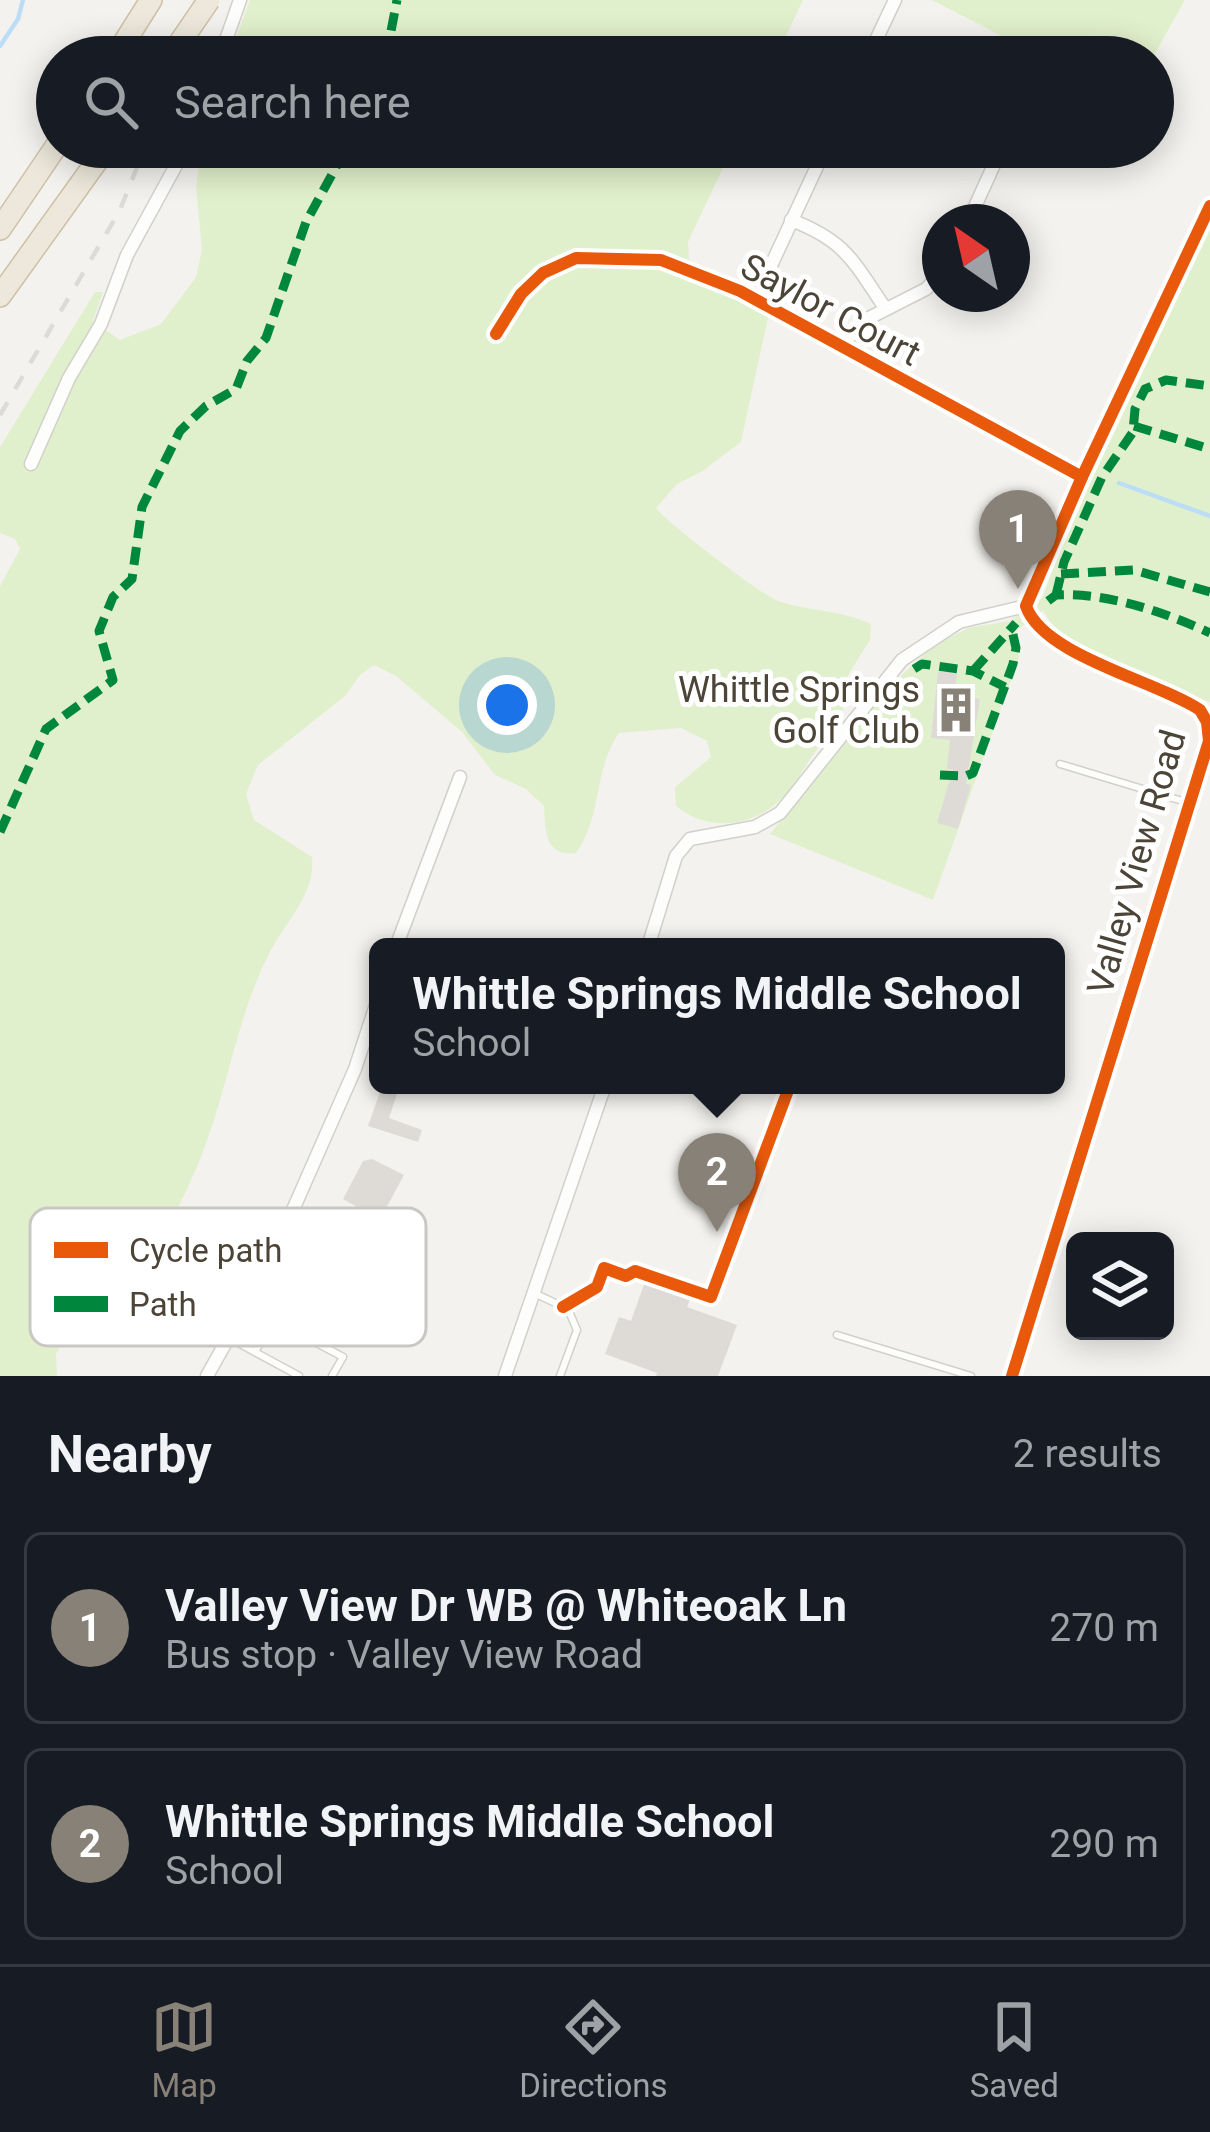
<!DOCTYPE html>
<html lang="en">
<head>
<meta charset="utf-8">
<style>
  body { margin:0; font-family:Roboto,sans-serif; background:#20242c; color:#f1f3f6 }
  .controls { position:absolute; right:36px; bottom:36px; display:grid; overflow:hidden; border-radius:18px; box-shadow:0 6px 30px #0003 }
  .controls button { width:108px; height:108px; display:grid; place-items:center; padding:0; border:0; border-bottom:3px solid #363941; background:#171b24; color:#f1f3f6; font:60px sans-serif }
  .compass { position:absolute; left:922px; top:204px; width:108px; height:108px; border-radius:50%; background:#171b24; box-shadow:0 6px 30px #0003; rotate:326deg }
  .you { position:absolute; left:507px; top:705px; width:42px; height:42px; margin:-30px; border:9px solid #fff; border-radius:50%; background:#1a73e8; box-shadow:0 0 0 18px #1a73e833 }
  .badge { display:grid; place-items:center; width:78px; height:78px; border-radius:50%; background:#878177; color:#fff; font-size:39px; font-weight:700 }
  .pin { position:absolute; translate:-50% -99px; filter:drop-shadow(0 3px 6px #0008) }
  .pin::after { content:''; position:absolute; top:63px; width:42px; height:36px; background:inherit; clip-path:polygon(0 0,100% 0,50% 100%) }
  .popup { position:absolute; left:369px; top:938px; width:696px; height:156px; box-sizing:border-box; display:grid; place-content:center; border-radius:18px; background:#171b24; filter:drop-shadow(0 3px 9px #0005); font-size:39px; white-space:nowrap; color:#9ea1a6 }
  .popup b { font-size:45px; color:#f1f3f6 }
  .popup::after { content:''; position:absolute; left:50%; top:100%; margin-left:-24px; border:24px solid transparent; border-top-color:#171b24 }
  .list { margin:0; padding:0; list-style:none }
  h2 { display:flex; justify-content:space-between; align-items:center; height:156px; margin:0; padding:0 48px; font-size:51px }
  h2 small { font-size:39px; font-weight:400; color:#9ea1a6 }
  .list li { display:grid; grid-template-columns:78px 1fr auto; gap:36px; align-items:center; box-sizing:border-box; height:192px; margin:0 24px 24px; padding:0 24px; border:3px solid #363941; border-radius:18px }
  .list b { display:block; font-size:45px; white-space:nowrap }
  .list p { margin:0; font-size:39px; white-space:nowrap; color:#9ea1a6 }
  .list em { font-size:39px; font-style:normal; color:#9ea1a6 }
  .icon { flex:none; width:66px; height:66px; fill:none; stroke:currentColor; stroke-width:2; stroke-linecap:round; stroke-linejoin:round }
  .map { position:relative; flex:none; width:1210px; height:1376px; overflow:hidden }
  .search { position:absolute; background:#171b24; box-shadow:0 6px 30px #0003; left:36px; right:36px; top:36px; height:132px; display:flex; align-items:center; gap:30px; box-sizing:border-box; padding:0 42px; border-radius:66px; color:#9ea1a6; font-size:45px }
  .sheet { height:588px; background:#171b24 }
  nav { display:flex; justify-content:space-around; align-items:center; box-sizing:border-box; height:168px; border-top:3px solid #363941; background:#171b24; font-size:33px; color:#9ea1a6 }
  nav a { display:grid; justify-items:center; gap:6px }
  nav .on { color:#878177 }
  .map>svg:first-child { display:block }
</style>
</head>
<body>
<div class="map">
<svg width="1210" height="1376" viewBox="0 0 1210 1376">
  <rect width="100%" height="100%" fill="#f4f2ee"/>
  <g fill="#e1f0cc">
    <polygon points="250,0 803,0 776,57 229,57"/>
    <polygon points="932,0 1185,0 1153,57 1042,57"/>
    <path d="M202,147h531l-45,95 1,17 20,15 62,30 -30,138 -40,30 -24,12 -21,24c10,14 106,87 122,93 31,10 63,9 93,23l-1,16 -22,35c4,31 -14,50 -31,74 -12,17 -24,40 -39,53 -29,26 -72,29 -102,4l-1,-19 36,-30 -4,-16 -26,-13 -62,5c-26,37 -16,83 -43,120 -31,4 -31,-22 -32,-47l-18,-17 -31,-14 -33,-43 -66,-56 -22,-11 -14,10 -15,21 -87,69 -12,29 8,26 58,37c4,38 -28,66 -44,99 -28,55 -38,118 -58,176 -19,59 -52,112 -82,167l-11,11 -40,10 -21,34 1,22h-57v-790l20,-37 -5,-10 -15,-6v-86l95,-155h8l-10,29 27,19 41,-16 35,-47 6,-27 -6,-63z"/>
    <path d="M1210,228v474c-44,-18 -148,-48 -167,-92l-27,21 3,26 -86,243 -163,-66 106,-136 58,-52 34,-18 42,-7 33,-24 20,-60z"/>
  </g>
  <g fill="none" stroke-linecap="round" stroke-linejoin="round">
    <g stroke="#bbddf5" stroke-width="4.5">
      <polyline points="0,46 18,19 23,0"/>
      <polyline points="1119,483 1210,516"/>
    </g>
  </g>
  <g fill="#dedbd6">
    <polygon points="938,671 957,673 955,693 980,699 966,784 971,785 958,829 937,823 953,769 947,769 950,740 931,738"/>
    <polygon points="382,1086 398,1091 389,1118 422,1130 418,1142 368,1126"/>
    <polygon points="372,1159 404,1175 370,1238 385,1246 334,1338 280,1309 331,1217 349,1227 359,1208 343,1199 363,1161"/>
    <polygon points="646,1279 691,1296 687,1307 737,1325 718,1376 656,1376 657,1373 605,1354 619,1317 631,1321"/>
  </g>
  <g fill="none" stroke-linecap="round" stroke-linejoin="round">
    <g stroke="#d2d0cb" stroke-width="9">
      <g id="service">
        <polyline points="1060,764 1189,803"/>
        <polyline points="534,1293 568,1309 577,1330 560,1376"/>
        <polyline points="837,1335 971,1376"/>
        <polyline points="231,1339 299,1376"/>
        <polyline points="255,1352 270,1325 279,1323 343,1357 332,1376"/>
      </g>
    </g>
    <g stroke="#d2d0cb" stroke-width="15">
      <g id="minor">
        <polyline points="220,57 240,0"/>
        <polyline points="868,57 895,0"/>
        <path d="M791,220c55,21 62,41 94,88"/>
        <polyline points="968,222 1002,147"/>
        <polyline points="768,272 826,147"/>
        <polyline points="496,334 521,294 543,273 576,258 661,260 740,291 1082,477"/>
        <polyline points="840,347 865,320 926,289 940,274"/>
        <polyline points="31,464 69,378 101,324 127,255 186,147"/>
        <polyline points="396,947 460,777"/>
        <polyline points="648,947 676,856 690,839 755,827 780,813 902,660 959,622 1026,606"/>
        <polyline points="207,1376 266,1271 355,1069 378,999"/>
        <polyline points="505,1376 605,1085"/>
      </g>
    </g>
    <g stroke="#d2d0cb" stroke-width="18">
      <path id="tertiary" d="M1012,1376l197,-635 -2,-19 -7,-12c-43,-29 -157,-54 -174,-104l56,-129 128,-271"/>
    </g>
    <g stroke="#cec0a6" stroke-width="24">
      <g id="motorway">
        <polyline points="115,57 151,0"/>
        <polyline points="0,229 57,145"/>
        <polyline points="0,296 107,147"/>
      </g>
    </g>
    <use href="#service" stroke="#fdfdfc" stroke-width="6"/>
    <use href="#minor" stroke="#fdfdfc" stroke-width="12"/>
    <use href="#tertiary" stroke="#fdfdfc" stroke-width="15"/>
    <use href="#motorway" stroke="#ede8db" stroke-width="21"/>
    <g stroke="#dbdbda" stroke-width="4.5" stroke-dasharray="15 15" stroke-linecap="butt">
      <polyline points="178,57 194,0"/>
      <polyline points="0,415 120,210 145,147"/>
    </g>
    <g stroke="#cec0a6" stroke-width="24" stroke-linecap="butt">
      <polyline id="motorway-bridge" points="170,57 209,0"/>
    </g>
    <use href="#motorway-bridge" stroke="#ede8db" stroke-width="21"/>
    <g stroke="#00873e" stroke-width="9" stroke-dasharray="18 9" stroke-linecap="butt">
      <polyline points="386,57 397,0"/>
      <polyline points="1134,426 1210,449"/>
      <polyline points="1061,574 1134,570 1210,592"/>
      <polyline points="1056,595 1064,562 1102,477 1133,432 1135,409 1145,389 1166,380 1210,386"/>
      <path d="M1048,601l8,-6c49,-3 109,17 154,38"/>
      <polyline points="914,669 922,664 973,671 1005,687"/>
      <polyline points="973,671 1016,623"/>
      <polyline points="940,775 966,776 973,773 1013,664 1016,648 1011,626"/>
      <polyline points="0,832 46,729 113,680 99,631 113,597 132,579 142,507 180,431 206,406 236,389 247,361 266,338 306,222 347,147"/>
    </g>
    <g stroke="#fff" stroke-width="20">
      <g id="cycleway">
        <polyline points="496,334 521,294 543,273 576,258 661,260 740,291 1082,477"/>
        <polyline points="563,1307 597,1287 604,1268 626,1276 635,1271 711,1297 790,1085"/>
        <path d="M1012,1376l197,-635 -2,-19 -7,-12c-43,-29 -157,-54 -174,-104l56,-129 128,-271"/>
      </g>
    </g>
    <use href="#cycleway" stroke="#e8590c" stroke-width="12"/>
  </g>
  <defs>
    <g id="building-bare" transform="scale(3.6)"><path d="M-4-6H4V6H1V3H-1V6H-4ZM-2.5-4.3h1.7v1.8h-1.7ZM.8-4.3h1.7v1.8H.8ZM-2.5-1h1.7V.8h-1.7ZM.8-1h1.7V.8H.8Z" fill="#878177" stroke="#fff" stroke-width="2.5" paint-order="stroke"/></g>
  </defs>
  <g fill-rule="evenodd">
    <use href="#building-bare" x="956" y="710"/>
  </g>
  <g text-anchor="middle" stroke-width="10" stroke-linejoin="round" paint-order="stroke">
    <g font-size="36" fill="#4c4437" stroke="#fff">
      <text transform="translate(831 309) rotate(28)" y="13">Saylor Court</text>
      <text transform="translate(1136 862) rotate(-74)" y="13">Valley View Road</text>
    </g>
    <g font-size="36" fill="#4c4437" stroke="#fff" text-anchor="end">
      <text x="920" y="702">Whittle Springs<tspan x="920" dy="41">Golf Club</tspan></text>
    </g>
  </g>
  <rect x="30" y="1208" width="396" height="138" rx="18" fill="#fff" stroke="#c9c7c3" stroke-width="3"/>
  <rect x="54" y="1242" width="54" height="16" fill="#e8590c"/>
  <rect x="54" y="1296" width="54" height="16" fill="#00873e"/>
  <g font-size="33" fill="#4c4437">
    <text x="129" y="1262">Cycle path</text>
    <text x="129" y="1316">Path</text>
  </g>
</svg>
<div class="controls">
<button><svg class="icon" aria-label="layers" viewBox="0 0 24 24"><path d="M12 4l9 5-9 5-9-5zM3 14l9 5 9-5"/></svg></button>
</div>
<svg class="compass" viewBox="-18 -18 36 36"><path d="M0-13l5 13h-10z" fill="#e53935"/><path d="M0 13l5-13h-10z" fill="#9ea1a6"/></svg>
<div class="you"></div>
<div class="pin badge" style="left:1018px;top:589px">1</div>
<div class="pin badge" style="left:717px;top:1232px">2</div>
<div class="popup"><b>Whittle Springs Middle School</b>School</div>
<div class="search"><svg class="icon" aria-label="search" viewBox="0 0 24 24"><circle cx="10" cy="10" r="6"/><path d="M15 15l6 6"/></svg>Search here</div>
</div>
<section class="sheet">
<h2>Nearby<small>2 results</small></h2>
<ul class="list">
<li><span class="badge">1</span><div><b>Valley View Dr WB @ Whiteoak Ln</b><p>Bus stop · Valley View Road</p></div><em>270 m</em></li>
<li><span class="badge">2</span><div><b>Whittle Springs Middle School</b><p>School</p></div><em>290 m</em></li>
</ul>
</section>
<nav>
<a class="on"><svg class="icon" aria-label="map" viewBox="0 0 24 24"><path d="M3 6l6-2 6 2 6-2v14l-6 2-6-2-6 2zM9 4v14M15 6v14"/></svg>Map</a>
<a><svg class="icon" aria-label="directions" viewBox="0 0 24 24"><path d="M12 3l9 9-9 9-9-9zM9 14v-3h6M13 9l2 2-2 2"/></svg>Directions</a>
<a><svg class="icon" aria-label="saved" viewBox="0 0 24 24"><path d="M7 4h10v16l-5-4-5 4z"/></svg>Saved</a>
</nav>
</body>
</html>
